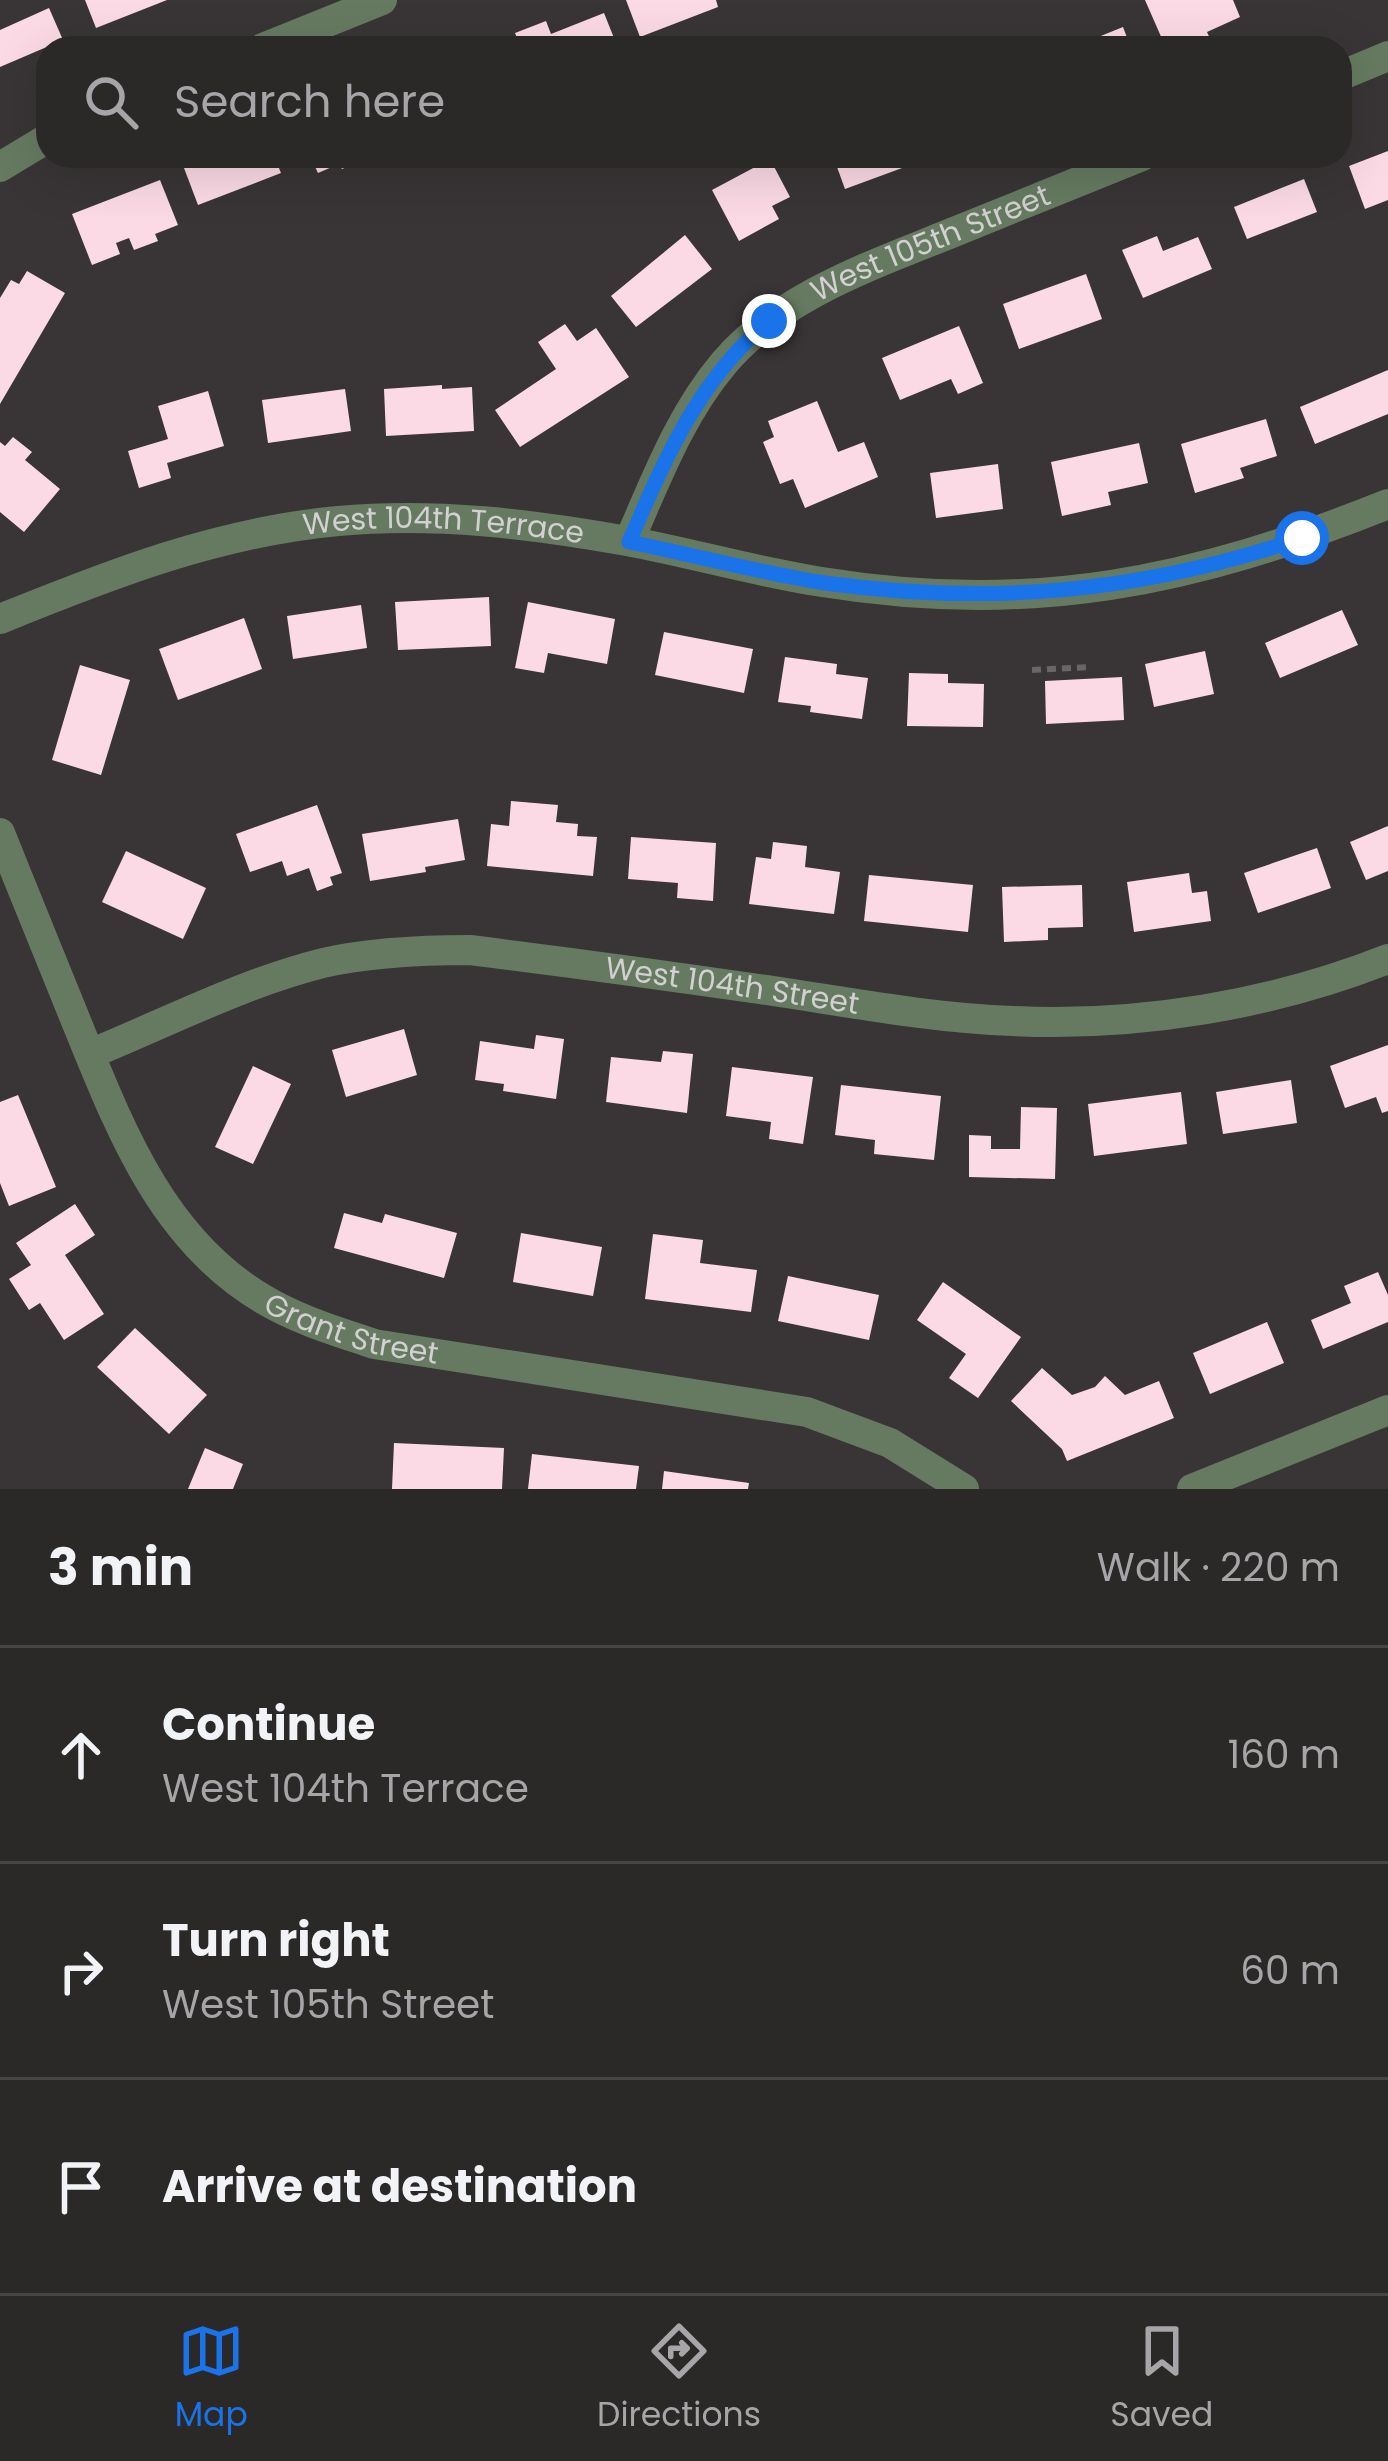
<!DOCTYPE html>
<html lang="en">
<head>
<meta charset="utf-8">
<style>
  body { margin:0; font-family:Poppins,sans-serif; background:#333030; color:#f1f3f6 }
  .stop { position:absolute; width:36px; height:36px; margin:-27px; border:9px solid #1a73e8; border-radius:50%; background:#fff }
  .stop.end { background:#1a73e8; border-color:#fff; box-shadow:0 3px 12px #0008 }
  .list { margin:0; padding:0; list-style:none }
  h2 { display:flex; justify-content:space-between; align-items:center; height:156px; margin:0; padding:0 48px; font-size:51px }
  h2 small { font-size:39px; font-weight:400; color:#a6a6a8 }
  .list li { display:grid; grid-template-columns:78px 1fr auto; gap:36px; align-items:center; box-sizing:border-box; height:216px; padding:0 48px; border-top:3px solid #474445 }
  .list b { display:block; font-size:45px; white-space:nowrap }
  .list p { margin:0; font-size:39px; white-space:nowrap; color:#a6a6a8 }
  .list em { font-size:39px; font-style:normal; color:#a6a6a8 }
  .icon { flex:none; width:66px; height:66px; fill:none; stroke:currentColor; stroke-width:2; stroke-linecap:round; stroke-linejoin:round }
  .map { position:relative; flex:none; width:1388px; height:1489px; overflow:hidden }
  .search { position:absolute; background:#2b2828; box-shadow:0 12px 48px #0002; left:36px; right:36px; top:36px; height:132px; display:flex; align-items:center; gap:30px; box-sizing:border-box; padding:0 42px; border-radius:36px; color:#a6a6a8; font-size:45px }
  .sheet { height:804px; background:#2b2828 }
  nav { display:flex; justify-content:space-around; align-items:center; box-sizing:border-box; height:168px; border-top:3px solid #474445; background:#2b2828; font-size:33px; color:#a6a6a8 }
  nav a { display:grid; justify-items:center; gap:6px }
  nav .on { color:#1a73e8 }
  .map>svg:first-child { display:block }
</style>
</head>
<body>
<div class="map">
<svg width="1388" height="1489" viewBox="0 0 1388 1489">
  <rect width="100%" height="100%" fill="#393536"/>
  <g fill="#fbdae5">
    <polygon points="85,0 167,0 96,28"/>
    <polygon points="626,0 716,0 718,7 640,37"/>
    <polygon points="1145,0 1233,0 1240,17 1207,32 1212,43 1200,48 1166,48"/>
    <polygon points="49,8 63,40 0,67 0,30"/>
    <polygon points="604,13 618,48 521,48 515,33 546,21 551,34"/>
    <polygon points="1123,27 1131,48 1071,48"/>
    <polygon points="1388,151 1388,200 1365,209 1349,166"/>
    <polygon points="214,156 274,156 281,173 198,205 184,168"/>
    <polygon points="310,156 373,156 342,169 339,164 318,173"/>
    <polygon points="833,156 932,156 932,157 845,189"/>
    <polygon points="770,159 790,197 772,206 779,219 739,241 712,190"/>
    <polygon points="1304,179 1317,212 1247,239 1234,207"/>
    <polygon points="160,180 178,225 155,234 158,241 134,250 129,238 116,243 120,254 92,265 72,214"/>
    <polygon points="685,235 712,269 636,327 611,296"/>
    <polygon points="1157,236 1163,251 1198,237 1212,269 1143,298 1122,250"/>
    <polygon points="27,271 65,293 0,404 0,298 11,280 19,284"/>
    <polygon points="1086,274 1102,319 1019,349 1003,304"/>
    <polygon points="565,324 577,341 596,328 629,377 520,447 495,410 556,369 538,342"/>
    <polygon points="959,326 983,383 958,394 951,379 900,400 882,358"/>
    <polygon points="1388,370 1388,414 1315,444 1300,407"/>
    <polygon points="442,385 442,389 472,387 474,431 386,436 384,389"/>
    <polygon points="345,389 351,431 268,443 262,400"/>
    <polygon points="208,391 224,446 167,463 171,478 139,488 128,451 168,439 158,406"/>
    <polygon points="817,401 838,452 864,442 878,477 805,508 793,479 780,484 763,442 774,437 768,421"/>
    <polygon points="1266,419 1277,456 1240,468 1244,478 1195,493 1181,444"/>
    <polygon points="13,437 32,452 25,460 60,489 24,532 0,512 0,442 5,446"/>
    <polygon points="1139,443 1148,483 1108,492 1111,505 1062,516 1051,462"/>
    <polygon points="998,464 1003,509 936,518 930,473"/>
    <polygon points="489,597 491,646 398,650 395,602"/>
    <polygon points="528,602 615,619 607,664 548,653 544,673 515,668"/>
    <polygon points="361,605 367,648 293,659 287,616"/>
    <polygon points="1342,610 1358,645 1280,678 1265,643"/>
    <polygon points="244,618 262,669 178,700 159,649"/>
    <polygon points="664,632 753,649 744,693 655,675"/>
    <polygon points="1205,651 1214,694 1154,707 1145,664"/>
    <polygon points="785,657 837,664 836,674 868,678 862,719 810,712 811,706 778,702"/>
    <polygon points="80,665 130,680 101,775 52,760"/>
    <polygon points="909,673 948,674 948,683 984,684 983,727 907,726"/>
    <polygon points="1122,677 1124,720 1046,724 1045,681"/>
    <polygon points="511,801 558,805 556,822 578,824 577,836 597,837 593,876 487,866 491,824 509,826"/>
    <polygon points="317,805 342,873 330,877 333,885 317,891 309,868 287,876 282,861 250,872 236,834"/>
    <polygon points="458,819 465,860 425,867 426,872 370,881 362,834"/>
    <polygon points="1388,826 1388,871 1366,880 1350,842"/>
    <polygon points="631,837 716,843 713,901 677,898 678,883 628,879"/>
    <polygon points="773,842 807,846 805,867 840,872 834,914 749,904 756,857 771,859"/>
    <polygon points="1317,848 1331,888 1258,913 1244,873"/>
    <polygon points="126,851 206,888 183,939 102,902"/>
    <polygon points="1189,873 1192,893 1207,891 1211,921 1134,932 1127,882"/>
    <polygon points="869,875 973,885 968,932 864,921"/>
    <polygon points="1082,885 1083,927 1048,928 1048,940 1004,942 1002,887"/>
    <polygon points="404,1029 417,1075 346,1097 332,1050"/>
    <polygon points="536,1035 564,1039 556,1099 503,1091 504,1084 475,1080 480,1041 534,1049"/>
    <polygon points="1388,1045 1388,1111 1382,1113 1376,1097 1345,1108 1330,1066"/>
    <polygon points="663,1051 693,1054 687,1113 606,1102 611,1057 661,1062"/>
    <polygon points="253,1066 291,1084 253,1164 215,1147"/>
    <polygon points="732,1067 813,1077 803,1144 769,1139 771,1122 726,1116"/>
    <polygon points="1291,1080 1297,1123 1223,1134 1216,1092"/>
    <polygon points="841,1085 941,1096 934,1160 874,1154 875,1140 835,1135"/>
    <polygon points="1181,1092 1187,1144 1094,1156 1088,1104"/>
    <polygon points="18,1095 56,1187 9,1206 0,1183 0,1102"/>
    <polygon points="1021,1107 1057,1108 1055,1179 969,1177 969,1135 991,1136 991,1149 1020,1149"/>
    <polygon points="75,1204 95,1235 65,1255 104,1314 64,1340 40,1303 29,1310 9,1279 31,1265 16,1243"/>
    <polygon points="344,1213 382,1223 385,1214 457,1233 444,1278 334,1248"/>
    <polygon points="521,1233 602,1247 593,1296 513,1282"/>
    <polygon points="653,1234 703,1240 700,1263 757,1270 751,1312 645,1299"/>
    <polygon points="1378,1272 1388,1295 1388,1322 1323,1349 1311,1320 1351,1303 1344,1286"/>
    <polygon points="788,1276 879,1295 869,1340 778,1321"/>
    <polygon points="943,1282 1021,1337 978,1398 949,1378 966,1354 917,1320"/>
    <polygon points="1267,1322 1284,1363 1210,1394 1193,1353"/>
    <polygon points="135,1328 207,1395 169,1434 97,1367"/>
    <polygon points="1042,1368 1072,1395 1095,1387 1105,1376 1125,1395 1159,1381 1174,1418 1067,1461 1062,1449 1011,1401"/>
    <polygon points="394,1443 504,1448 502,1489 392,1489"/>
    <polygon points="205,1448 243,1464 233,1489 188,1489"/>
    <polygon points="532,1454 639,1466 636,1489 528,1489"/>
    <polygon points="664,1471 749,1483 748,1489 662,1489"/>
  </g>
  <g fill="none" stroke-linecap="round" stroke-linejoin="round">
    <polyline stroke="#696667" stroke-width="6" stroke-dasharray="9 6" stroke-linecap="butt" points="1032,670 1091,667"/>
    <g stroke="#667a61" stroke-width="30">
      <polyline points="263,48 382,0"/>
      <polyline points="1340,76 1388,56"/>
      <polyline points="0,167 48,138"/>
      <path id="s1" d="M629,541c27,-61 51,-126 95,-178 58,-68 149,-98 230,-131 63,-25 125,-51 188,-76"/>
      <path id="s2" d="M0,619c111,-45 218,-87 338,-98 97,-9 194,3 289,20 65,12 129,31 195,41 210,34 371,0 566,-78"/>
      <path id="s3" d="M0,833c25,63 51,126 76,188 43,105 84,217 187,278 35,21 73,32 111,45l433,68 83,31 74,46"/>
      <path id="s4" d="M90,1054c76,-31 153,-71 233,-91 48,-11 98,-13 147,-13 97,12 193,25 289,39 84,12 169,29 254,32 125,6 259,-16 375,-62"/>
      <polyline points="1192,1489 1388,1410"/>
    </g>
  </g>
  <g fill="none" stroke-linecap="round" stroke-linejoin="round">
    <path stroke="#1a73e8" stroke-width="15" d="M769,321c-71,59 -104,138 -140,221 65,13 131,31 196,41 168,23 317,9 477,-45"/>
  </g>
  <g text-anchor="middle" stroke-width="12" stroke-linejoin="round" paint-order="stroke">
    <g font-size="30" fill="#d2d0d1" stroke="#1f1d1e">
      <text dy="10" stroke="none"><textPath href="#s1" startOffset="444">West 105th Street</textPath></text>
      <text dy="10" stroke="none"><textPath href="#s2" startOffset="459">West 104th Terrace</textPath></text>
      <text dy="10" stroke="none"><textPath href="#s4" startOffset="663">West 104th Street</textPath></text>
      <text dy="10" stroke="none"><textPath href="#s3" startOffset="639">Grant Street</textPath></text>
    </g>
  </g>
</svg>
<div class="stop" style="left:1302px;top:538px"></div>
<div class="stop end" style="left:769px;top:321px"></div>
<div class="search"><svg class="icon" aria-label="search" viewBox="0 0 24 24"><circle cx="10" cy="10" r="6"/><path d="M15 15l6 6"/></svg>Search here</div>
</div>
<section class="sheet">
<h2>3 min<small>Walk · 220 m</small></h2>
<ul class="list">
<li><svg class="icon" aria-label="ahead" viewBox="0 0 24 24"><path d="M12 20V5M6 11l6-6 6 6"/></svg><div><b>Continue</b><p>West 104th Terrace</p></div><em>160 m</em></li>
<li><svg class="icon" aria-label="right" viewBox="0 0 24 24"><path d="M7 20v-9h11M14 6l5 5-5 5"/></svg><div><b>Turn right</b><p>West 105th Street</p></div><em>60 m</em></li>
<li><svg class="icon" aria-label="arrive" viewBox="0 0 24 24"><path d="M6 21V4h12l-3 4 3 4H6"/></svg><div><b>Arrive at destination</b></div></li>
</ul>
</section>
<nav>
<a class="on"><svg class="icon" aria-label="map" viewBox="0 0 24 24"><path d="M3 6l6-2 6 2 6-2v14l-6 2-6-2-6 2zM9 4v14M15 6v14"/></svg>Map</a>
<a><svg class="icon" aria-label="directions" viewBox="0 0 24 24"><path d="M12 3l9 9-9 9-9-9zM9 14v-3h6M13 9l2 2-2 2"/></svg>Directions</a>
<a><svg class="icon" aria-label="saved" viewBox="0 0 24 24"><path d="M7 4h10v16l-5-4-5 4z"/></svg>Saved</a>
</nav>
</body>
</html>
